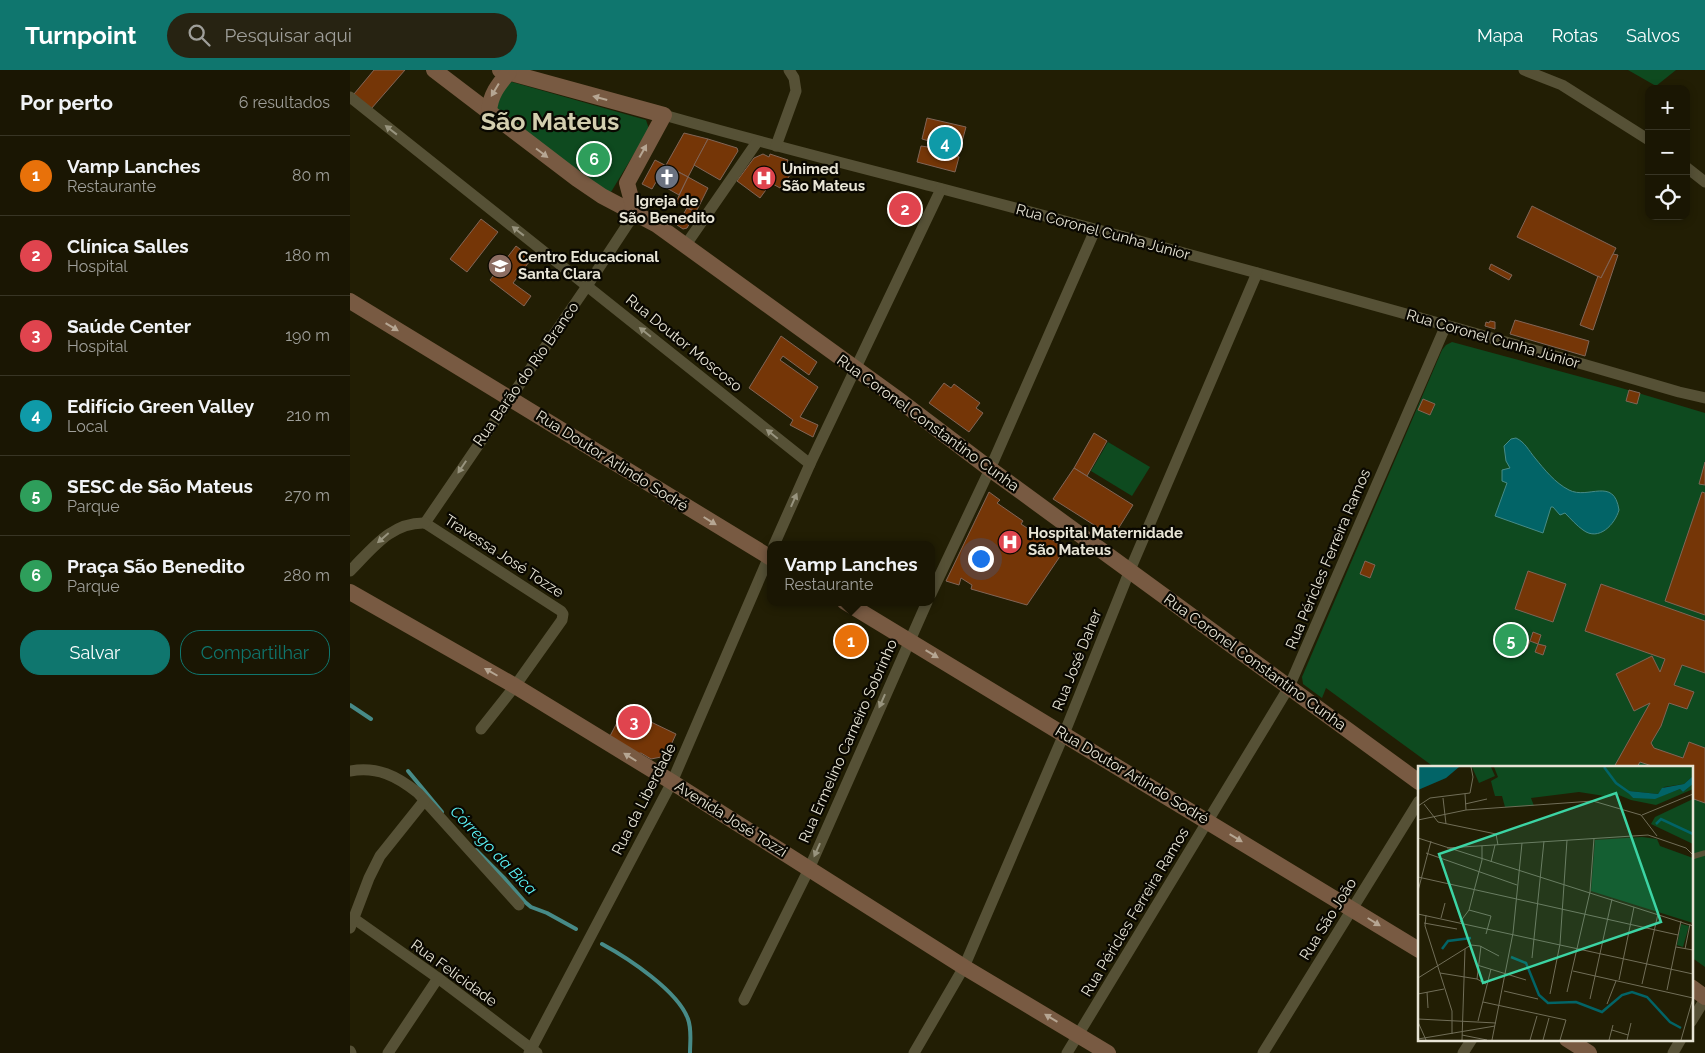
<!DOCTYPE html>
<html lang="pt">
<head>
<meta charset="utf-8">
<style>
  body { margin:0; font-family:Raleway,sans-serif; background:#272312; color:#f1f3f6 }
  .controls { position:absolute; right:15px; top:15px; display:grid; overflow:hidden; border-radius:10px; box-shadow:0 2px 8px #0003 }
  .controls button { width:45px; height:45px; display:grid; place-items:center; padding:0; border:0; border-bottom:1px solid #383525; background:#1a1603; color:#f1f3f6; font:25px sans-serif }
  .you { position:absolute; left:630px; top:488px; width:18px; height:18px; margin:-12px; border:4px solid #fff; border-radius:50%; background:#1a73e8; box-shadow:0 0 0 8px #1a73e833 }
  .badge { display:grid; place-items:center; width:32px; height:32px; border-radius:50%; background:#0f766e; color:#fff; font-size:16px; font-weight:700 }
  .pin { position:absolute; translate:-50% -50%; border:2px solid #fff; box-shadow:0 1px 5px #0006 }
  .popup { position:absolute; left:417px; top:471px; width:168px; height:65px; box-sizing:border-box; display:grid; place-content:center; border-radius:10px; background:#1a1603; filter:drop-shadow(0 1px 4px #0005); font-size:16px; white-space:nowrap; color:#9f9f9a }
  .popup b { font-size:19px; color:#f1f3f6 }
  .popup::after { content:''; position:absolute; left:50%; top:100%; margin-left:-10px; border:10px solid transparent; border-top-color:#1a1603 }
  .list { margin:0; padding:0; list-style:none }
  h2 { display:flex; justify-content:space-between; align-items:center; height:65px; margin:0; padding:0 20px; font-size:21px }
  h2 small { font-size:16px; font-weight:400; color:#9f9f9a }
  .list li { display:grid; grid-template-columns:32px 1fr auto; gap:15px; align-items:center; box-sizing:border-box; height:80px; padding:0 20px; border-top:1px solid #383525 }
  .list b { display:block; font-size:19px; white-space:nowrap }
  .list p { margin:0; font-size:16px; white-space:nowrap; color:#9f9f9a }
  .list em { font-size:16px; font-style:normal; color:#9f9f9a }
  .actions { display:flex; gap:10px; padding:15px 20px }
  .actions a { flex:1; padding:11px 0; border:1px solid #0f766e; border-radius:20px; text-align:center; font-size:18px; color:#0f766e }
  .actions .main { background:#0f766e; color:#fff }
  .icon { flex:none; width:28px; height:28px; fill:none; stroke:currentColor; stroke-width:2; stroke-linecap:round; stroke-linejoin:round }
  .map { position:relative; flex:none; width:1355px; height:983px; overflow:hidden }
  header { display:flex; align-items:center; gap:30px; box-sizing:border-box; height:70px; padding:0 25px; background:#0f766e; color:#fff }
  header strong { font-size:24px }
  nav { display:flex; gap:28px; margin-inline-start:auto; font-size:18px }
  .search { width:350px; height:45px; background:#272312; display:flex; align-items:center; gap:12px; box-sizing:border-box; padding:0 18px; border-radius:28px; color:#9f9f9a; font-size:19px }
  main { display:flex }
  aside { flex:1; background:#1a1603 }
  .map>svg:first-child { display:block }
</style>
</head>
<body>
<header>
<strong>Turnpoint</strong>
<div class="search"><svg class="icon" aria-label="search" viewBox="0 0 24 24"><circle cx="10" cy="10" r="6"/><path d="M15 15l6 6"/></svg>Pesquisar aqui</div>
<nav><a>Mapa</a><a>Rotas</a><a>Salvos</a></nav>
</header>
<main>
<aside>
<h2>Por perto<small>6 resultados</small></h2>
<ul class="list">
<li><span class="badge" style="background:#e8710a">1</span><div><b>Vamp Lanches</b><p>Restaurante</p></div><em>80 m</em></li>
<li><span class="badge" style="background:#e0444e">2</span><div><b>Clínica Salles</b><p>Hospital</p></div><em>180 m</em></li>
<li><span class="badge" style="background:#e0444e">3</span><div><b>Saúde Center</b><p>Hospital</p></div><em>190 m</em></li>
<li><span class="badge" style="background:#0f9aa8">4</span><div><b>Edifício Green Valley</b><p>Local</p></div><em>210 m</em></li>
<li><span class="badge" style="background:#2e9e5b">5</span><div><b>SESC de São Mateus</b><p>Parque</p></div><em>270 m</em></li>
<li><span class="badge" style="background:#2e9e5b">6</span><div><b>Praça São Benedito</b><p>Parque</p></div><em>280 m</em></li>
</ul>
<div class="actions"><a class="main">Salvar</a><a>Compartilhar</a></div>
</aside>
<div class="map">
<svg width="1355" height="983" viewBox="0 0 1355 983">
  <rect width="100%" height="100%" fill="#221e04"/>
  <g fill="#0e4a1f">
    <polygon points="1278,0 1326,0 1306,16"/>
    <polygon points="162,12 296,50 299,59 261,122 248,120 146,43 144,27 158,13"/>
    <polygon points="1102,272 1268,317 1355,343 1355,897 1341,887 1341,697 1084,697 976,618 972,628 953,614 952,607 1092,280 1096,275"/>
    <polygon points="758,372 800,397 782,426 741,401"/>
  </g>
  <path fill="#026467" stroke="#478b88" d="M1166,368c9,4 13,13 19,20 9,11 20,25 34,32 19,10 45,-14 50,20 -4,14 -20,32 -36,20 -6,-4 -13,-12 -18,-17l-5,2 -7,-8h-2l-8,26 -48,-17 12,-33 -5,-2v-11l8,-2 -4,-7 -2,-15 7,-7z"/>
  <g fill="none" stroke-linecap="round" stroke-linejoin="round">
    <g stroke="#478b88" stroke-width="4">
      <polyline points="0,635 21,649"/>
      <polyline points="58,701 92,742"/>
      <polyline points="126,780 155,809 175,832 181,837 197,843 226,859"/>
      <path d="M252,874c26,14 76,47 86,75 4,11 2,22 2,34"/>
    </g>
  </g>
  <g fill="#753607" stroke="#816557">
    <polygon points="24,0 55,0 21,39 4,24"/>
    <polygon points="577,48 616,57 610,79 604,77 602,85 609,87 605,102 567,92 571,76 578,77 579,71 572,69"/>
    <polygon points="334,63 358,69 338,107 316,95"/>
    <polygon points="358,69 387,78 388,81 370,110 344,95"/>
    <polygon points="413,84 419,87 420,84 438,90 434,100 441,104 430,118 421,113 410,128 387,111 404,88"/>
    <polygon points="305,90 338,107 329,125 306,112 302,119 292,114"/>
    <polygon points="338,107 358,118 346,142 326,132"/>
    <polygon points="1182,136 1266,178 1251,208 1167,167"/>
    <polygon points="337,138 346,142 337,158 333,159 327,155"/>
    <polygon points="131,149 148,162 117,202 100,189"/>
    <polygon points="166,176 182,188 163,213 181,226 174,236 140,210"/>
    <polygon points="1263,184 1268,185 1243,260 1230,255 1248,206 1251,208"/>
    <polygon points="1141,194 1162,205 1159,210 1139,199"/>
    <polygon points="1165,250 1239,271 1235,286 1160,264"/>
    <polygon points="1140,251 1145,252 1145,259 1135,256 1136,252 1139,253"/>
    <polygon points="431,266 467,292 459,305 433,286 430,290 468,317 450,347 468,355 463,367 440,355 443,350 399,318"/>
    <polygon points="594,313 601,318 604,314 630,333 626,338 633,343 619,362 579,333"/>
    <polygon points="1279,320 1290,323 1287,334 1276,331"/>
    <polygon points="1073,329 1085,334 1080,345 1068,340"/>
    <polygon points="744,363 757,371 737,406 724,398"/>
    <polygon points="1355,392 1355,415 1349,414"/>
    <polygon points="724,398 783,435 763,467 703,429"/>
    <polygon points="639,422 650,430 647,433 673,451 671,454 689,466 692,462 715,479 677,535 621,519 622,515 611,508 609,515 596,511"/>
    <polygon points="1352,422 1355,423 1355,545 1315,531"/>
    <polygon points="1015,491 1025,495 1020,508 1010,504"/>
    <polygon points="1178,501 1216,514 1203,552 1165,539"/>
    <polygon points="1251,514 1355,551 1355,603 1332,595 1324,615 1344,622 1337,639 1319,633 1311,656 1301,673 1304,678 1333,688 1339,672 1355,678 1355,733 1341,728 1341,697 1305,697 1290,692 1287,697 1264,697 1300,633 1284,641 1266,604 1302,586 1310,602 1315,589 1235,561"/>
    <polygon points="1167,557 1175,559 1172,568 1164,565"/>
    <polygon points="1156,562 1164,565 1161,574 1153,571"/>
    <polygon points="1183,562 1191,565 1188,574 1180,571"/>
    <polygon points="1172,568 1180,571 1177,579 1169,577"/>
    <polygon points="1188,574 1196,576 1193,585 1185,582"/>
    <polygon points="274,639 326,664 316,686 301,689 291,683 286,684 259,668"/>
  </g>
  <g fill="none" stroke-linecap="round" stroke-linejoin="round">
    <polyline stroke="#565136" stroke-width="5.5" points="1341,787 1355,783"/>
    <g stroke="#565136" stroke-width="11">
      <polyline points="1174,0 1212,15 1299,70"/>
      <polyline points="0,27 460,394"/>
      <path d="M314,45c91,26 183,49 275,73 248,65 495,132 740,204l26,6"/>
      <polyline points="426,76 446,21 444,8 439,0"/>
      <polyline points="1336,97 1355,112"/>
      <polyline points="335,176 407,72"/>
      <polyline points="75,453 237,216 285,143"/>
      <polyline points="75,453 211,541 213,544 212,550 165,616 131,659"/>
      <polyline points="424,475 460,394 591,119"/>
      <path d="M0,501c22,-22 41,-49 75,-48"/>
      <polyline points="581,524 640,399 745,160"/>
      <path d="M0,701c27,-5 47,5 68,22l101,112"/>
      <polyline points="3,848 88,908 187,983"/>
      <polyline points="0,858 19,808 30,786 74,731"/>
      <polyline points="394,930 459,799 577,532"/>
      <polyline points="1341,952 1355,929"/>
      <polyline points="0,981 1,983"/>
      <polyline points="38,983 88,908"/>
      <polyline points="179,983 322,712 421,482"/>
      <polyline points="564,983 614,897 714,664 780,500 907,203"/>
      <polyline points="717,983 939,617 1096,255"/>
      <polyline points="913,983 1069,731"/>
      <polyline points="1113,983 1122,969"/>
      <polyline points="1323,983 1331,969"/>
    </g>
    <g stroke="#785a42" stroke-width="16">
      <polyline points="84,0 227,109 252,126 307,155 545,327 640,399 1069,712"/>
      <polyline points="150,0 314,45 277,113 285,143"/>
      <path d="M139,42c1,-17 9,-27 20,-40"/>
      <polyline points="0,231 421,488"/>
      <polyline points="0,522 165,616 322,712 614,897 758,983"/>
      <polyline points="495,532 1069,880"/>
      <polyline points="1341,917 1355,927"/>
      <polyline points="1217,969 1239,983"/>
    </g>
  </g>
  <defs><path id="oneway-solid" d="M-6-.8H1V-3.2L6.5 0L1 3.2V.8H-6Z" transform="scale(1.25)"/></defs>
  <g fill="#b6a693">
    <use href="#oneway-solid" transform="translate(145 20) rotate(121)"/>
    <use href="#oneway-solid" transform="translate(250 28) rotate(-165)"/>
    <use href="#oneway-solid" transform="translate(293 81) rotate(-61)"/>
    <use href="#oneway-solid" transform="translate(192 83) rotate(37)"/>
    <use href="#oneway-solid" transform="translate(42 257) rotate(31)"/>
    <use href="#oneway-solid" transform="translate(360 451) rotate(32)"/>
    <use href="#oneway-solid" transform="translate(582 584) rotate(31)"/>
    <use href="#oneway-solid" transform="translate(141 602) rotate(-150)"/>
    <use href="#oneway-solid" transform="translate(280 687) rotate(-148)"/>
    <use href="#oneway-solid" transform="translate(886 768) rotate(31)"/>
    <use href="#oneway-solid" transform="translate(1024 852) rotate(32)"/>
    <use href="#oneway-solid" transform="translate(701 948) rotate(-149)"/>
  </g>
  <g fill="#98947e">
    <use href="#oneway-solid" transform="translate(41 60) rotate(-142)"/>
    <use href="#oneway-solid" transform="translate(168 161) rotate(-142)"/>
    <use href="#oneway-solid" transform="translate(295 262) rotate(-141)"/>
    <use href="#oneway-solid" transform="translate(422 364) rotate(-141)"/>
    <use href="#oneway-solid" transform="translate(112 397) rotate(124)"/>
    <use href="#oneway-solid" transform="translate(444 430) rotate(-66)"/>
    <use href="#oneway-solid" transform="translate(33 468) rotate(139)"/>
    <use href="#oneway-solid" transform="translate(532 631) rotate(114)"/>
    <use href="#oneway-solid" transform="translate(467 780) rotate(114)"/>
  </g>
  <defs>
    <g id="church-disc" transform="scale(1.25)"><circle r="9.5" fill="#6b7280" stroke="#0a0801"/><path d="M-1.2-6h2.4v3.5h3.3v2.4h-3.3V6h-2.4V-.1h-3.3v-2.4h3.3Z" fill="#fff"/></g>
    <g id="hospital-disc" transform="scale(1.25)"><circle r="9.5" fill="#e0444e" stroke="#0a0801"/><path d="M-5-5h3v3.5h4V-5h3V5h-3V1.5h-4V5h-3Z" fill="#fff"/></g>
    <g id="school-disc" transform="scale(1.25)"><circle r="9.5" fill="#8d6e63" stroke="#0a0801"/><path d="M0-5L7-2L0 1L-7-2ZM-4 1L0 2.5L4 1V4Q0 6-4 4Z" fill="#fff"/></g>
  </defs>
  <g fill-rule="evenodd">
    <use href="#church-disc" x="317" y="107"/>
    <use href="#hospital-disc" x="414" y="108"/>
    <use href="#school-disc" x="150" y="196"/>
    <use href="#hospital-disc" x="660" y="472"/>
  </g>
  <g text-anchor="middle" stroke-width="4.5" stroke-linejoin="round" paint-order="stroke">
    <g font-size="15" font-weight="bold" fill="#e8e5d6" stroke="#0a0801" text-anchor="start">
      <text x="432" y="104">Unimed<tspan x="432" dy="17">São Mateus</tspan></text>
      <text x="317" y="136" text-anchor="middle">Igreja de<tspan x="317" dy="17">São Benedito</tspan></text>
      <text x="168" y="192">Centro Educacional<tspan x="168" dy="17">Santa Clara</tspan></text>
      <text x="678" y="468">Hospital Maternidade<tspan x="678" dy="17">São Mateus</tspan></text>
    </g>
    <g font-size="15" fill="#e8e5d6" stroke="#0a0801">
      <text transform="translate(753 162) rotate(15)" y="5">Rua Coronel Cunha Júnior</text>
      <text transform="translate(1143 269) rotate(16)" y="5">Rua Coronel Cunha Júnior</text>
      <text transform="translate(334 273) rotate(39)" y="5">Rua Doutor Moscoso</text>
      <text transform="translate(176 304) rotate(-55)" y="5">Rua Barão do Rio Branco</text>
      <text transform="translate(578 353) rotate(36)" y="5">Rua Coronel Constantino Cunha</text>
      <text transform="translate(262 391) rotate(32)" y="5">Rua Doutor Arlindo Sodré</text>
      <text transform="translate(154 486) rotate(33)" y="5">Travessa José Tozze</text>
      <text transform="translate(978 489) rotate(-67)" y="5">Rua Péricles Ferreira Ramos</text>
      <text transform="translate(727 590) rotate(-68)" y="5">Rua José Daher</text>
      <text transform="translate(905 592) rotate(36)" y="5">Rua Coronel Constantino Cunha</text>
      <text transform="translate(498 671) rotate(-66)" y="5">Rua Ermelino Carneiro Sobrinho</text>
      <text transform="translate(782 705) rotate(31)" y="5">Rua Doutor Arlindo Sodré</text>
      <text transform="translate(294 729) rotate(-63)" y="5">Rua da Liberdade</text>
      <text transform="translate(381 749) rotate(32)" y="5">Avenida José Tozzi</text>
      <text transform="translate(785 842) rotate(-59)" y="5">Rua Péricles Ferreira Ramos</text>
      <text transform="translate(978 849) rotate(-58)" y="5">Rua São João</text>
      <text transform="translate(104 903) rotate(36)" y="5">Rua Felicidade</text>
    </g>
    <g font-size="16" font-style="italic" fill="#5bf4f8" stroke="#0a0801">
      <text transform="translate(144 780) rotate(46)" y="6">Córrego da Bica</text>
    </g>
    <g font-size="25" font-weight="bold" fill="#d3ceaf" stroke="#0a0801">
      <text x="200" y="60">São Mateus</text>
    </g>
  </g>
  <g transform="translate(1068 696)">
    <rect width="275" height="275" fill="#221e04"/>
    <path d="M54,1h19l4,9 -16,7zM76,1h199v9l-9,8 -20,3 -6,7 -29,-3v3l4,4h23l24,-9 3,3 10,-8v5l-37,16 -25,-5 -17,-7 -3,4 -32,-5 -48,6 3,8 -29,1 -3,-11h-7l-2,-7 -2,-8 7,-4zM275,33v45l-42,-20 4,-7zM224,71l15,2 3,7 33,12v65l-102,-32 4,-51zM263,158l8,2 -6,21 -6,-2z" fill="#0e4a1f"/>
    <path d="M0,1h41l-13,11 -28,12zM275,10v8l-10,8 -3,-3 -25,10 -22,-1 -4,-4v-3l29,3 4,-6 22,-4z" fill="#026467"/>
    <path fill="none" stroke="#026467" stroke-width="2.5" d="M186,1l12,16 14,10M238,58l5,-5 32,15M24,183l6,-8 23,-3M93,191l15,6 13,32 9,8 28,-1 26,10 20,-17 10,-3 15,5 23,25 11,6"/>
    <path fill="none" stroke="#716e58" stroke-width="1" d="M47,28l1,16M25,32l3,26M6,38l14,18 58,12 2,11M47,38l22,-5M0,40l12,-8 40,-5 3,-16 -2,-10M224,49l51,-21M0,54l48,-10 127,-9 48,14 16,21M0,72l275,88M29,82l201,-13 38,13 7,7M8,87l91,32M73,96l4,-17M0,111l260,58M0,125l13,-50M51,144l22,6 -5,18M0,148l275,60M8,149l-1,11 27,85v23M23,152l4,-15M42,156l9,-12 13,-50v-14M6,157l33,6M258,181l17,3M267,183l5,-25M114,192l12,-117M59,199l49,15M155,205l120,27M22,207l37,6 9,5M0,212l53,-33 9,1 19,10M59,213l4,-33M201,214l15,-73M224,218l16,-70M249,224l14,-69M86,225l34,8M9,226l1,16M149,226l23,-100 4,-54M0,228l26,-5M132,228l10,-50 7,-104M172,233l22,-100M65,236l83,18 -6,20M189,238l9,-23M0,253l78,4M60,255l13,-52M0,256l8,18M194,264l16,5M44,269l25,5M0,273l77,-13M44,274l3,-91M74,274l21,-107 9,-90M112,274l7,-24M125,274l6,-22M191,274l4,-15M209,274l4,-17M263,274l12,-42"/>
    <path fill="#3cd4a4" fill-opacity="0.15" stroke="#3cd4a4" stroke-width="2.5" d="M198,27l45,129 -178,61 -44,-129z"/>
    <rect width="275" height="275" fill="none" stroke="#e8e5d6" stroke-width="2.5"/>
  </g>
</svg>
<div class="controls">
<button>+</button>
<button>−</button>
<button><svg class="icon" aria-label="locate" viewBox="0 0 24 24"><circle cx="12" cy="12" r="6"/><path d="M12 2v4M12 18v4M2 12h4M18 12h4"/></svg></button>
</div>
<div class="you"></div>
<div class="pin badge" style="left:501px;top:571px;background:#e8710a">1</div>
<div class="popup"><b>Vamp Lanches</b>Restaurante</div>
<div class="pin badge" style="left:555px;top:139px;background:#e0444e">2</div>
<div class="pin badge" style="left:284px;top:652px;background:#e0444e">3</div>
<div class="pin badge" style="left:595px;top:73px;background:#0f9aa8">4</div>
<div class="pin badge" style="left:1161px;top:570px;background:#2e9e5b">5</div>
<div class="pin badge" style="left:244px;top:89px;background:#2e9e5b">6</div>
</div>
</main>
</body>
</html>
